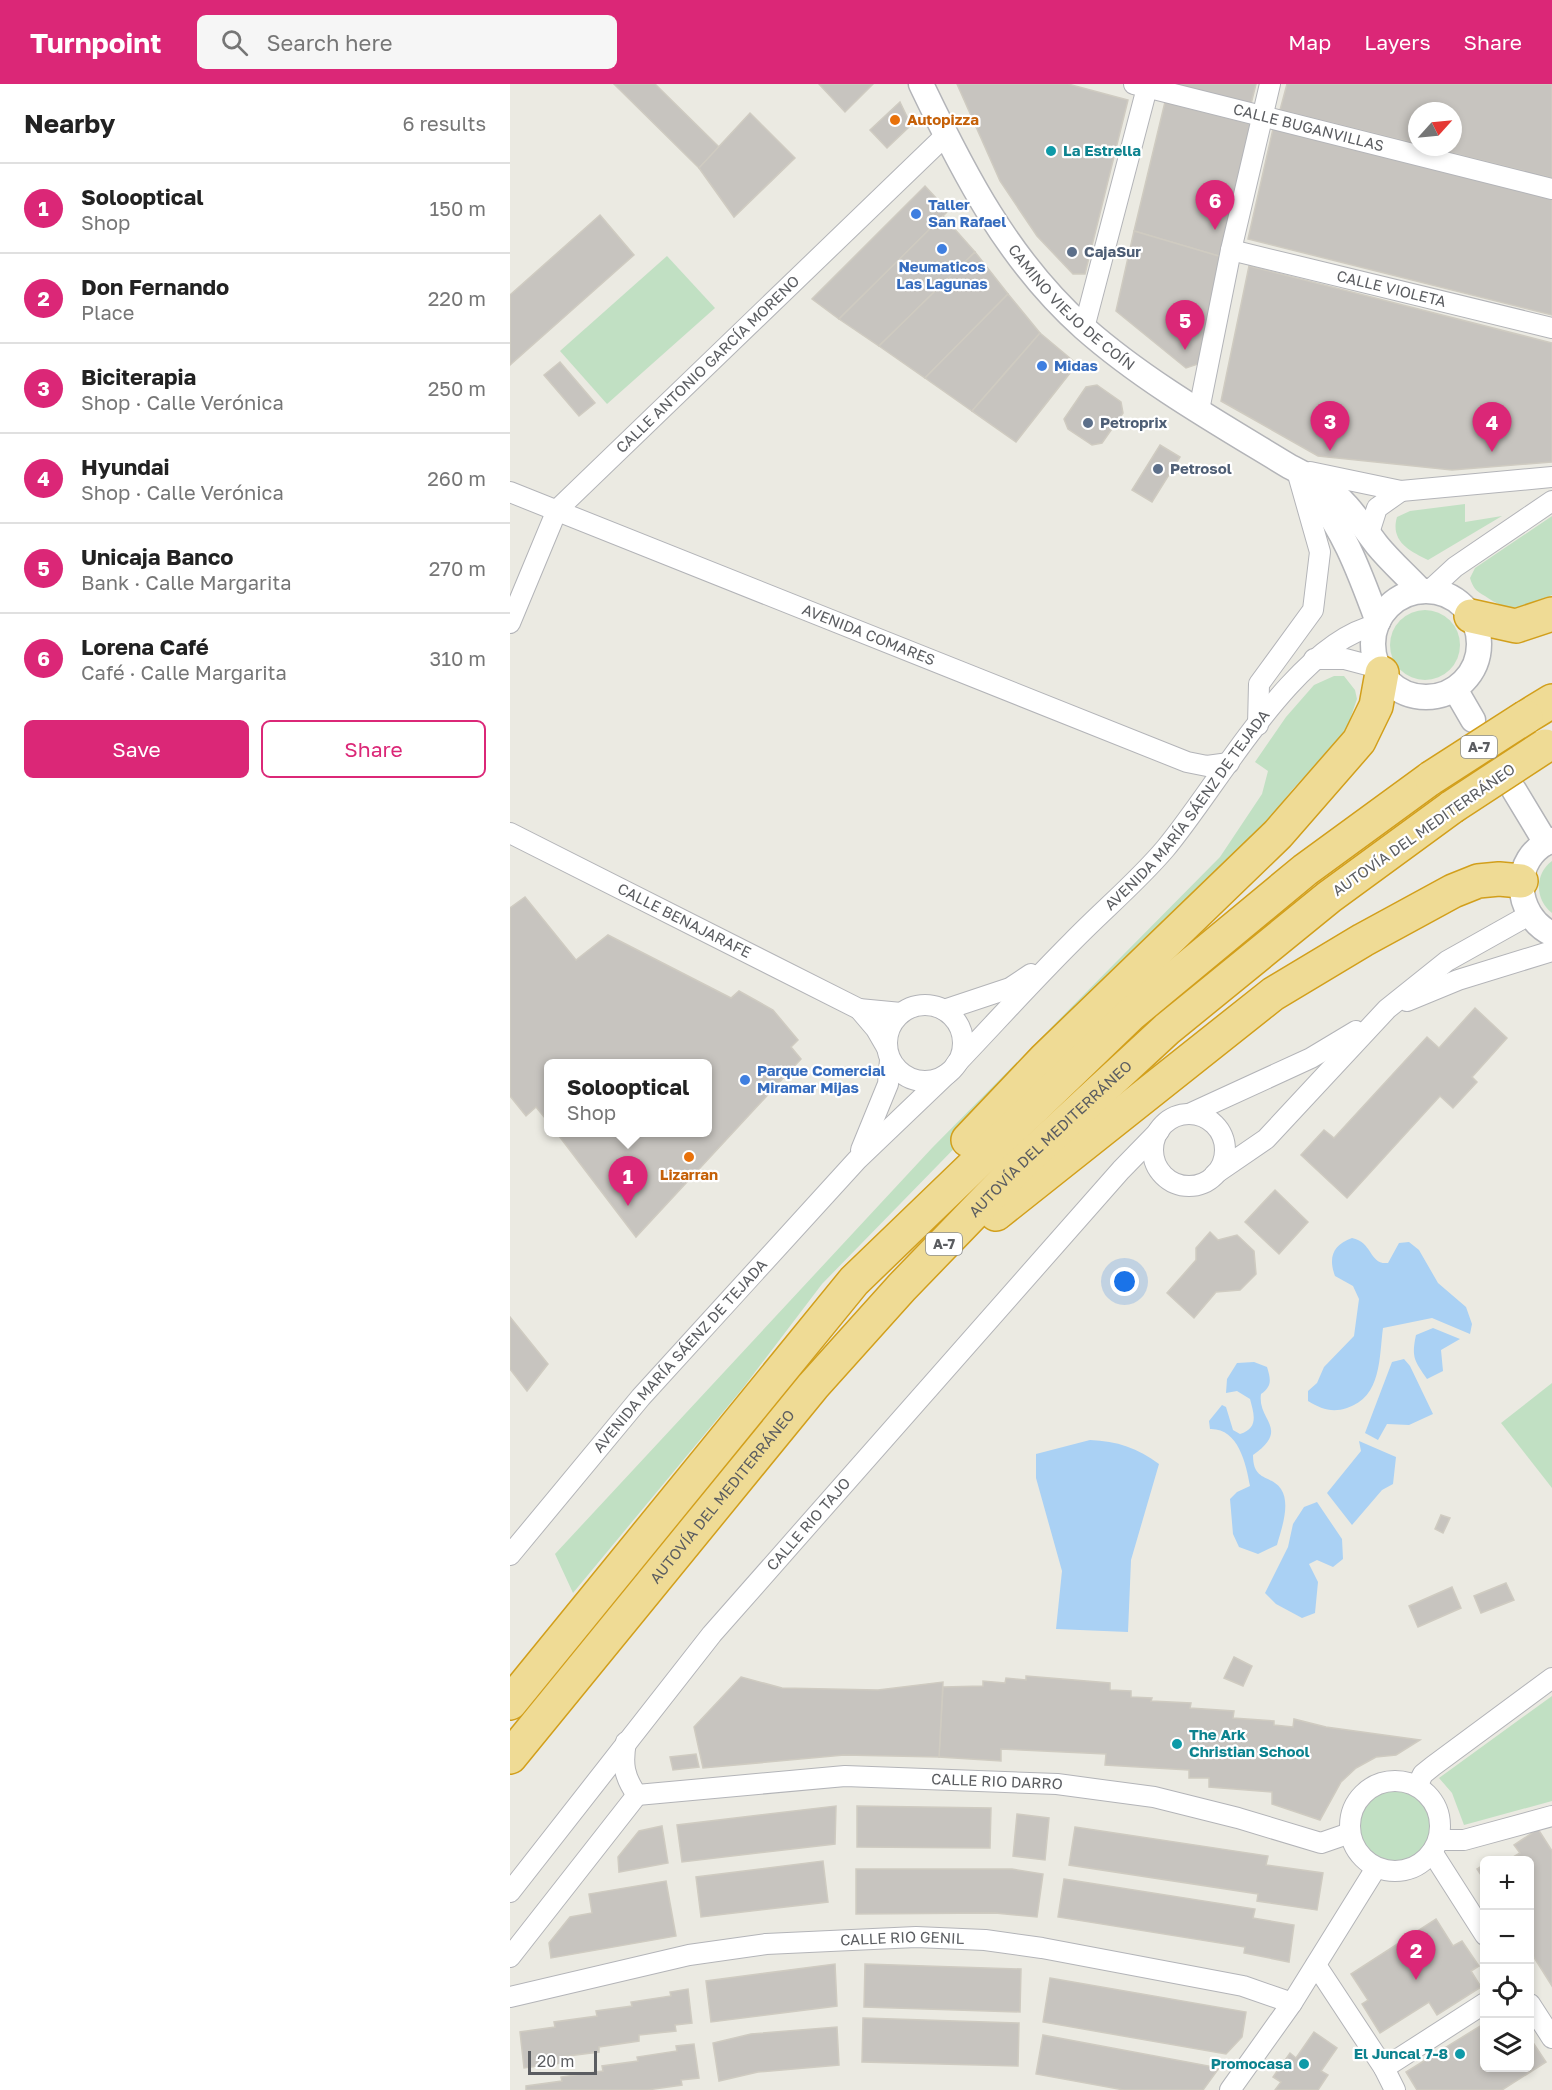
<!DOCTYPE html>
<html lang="en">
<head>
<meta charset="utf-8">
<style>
  body { margin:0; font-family:"Golos Text",sans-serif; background:#f6f6f6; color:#222 }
  .controls { position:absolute; right:18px; bottom:18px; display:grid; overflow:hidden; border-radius:9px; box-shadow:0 3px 9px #0003 }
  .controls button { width:54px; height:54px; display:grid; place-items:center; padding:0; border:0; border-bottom:2px solid #e0e0e0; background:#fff; color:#222; font:30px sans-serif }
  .compass { position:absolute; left:898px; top:18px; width:54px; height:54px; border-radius:50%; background:#fff; box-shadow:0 3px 9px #0003; rotate:63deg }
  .scale { position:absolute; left:18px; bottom:15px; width:69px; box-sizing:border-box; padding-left:6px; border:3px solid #5b5d61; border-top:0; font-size:16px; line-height:21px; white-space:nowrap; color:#5b5d61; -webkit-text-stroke:4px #fff; paint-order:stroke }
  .you { position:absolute; left:615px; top:1198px; width:21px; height:21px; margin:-15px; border:4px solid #fff; border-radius:50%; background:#1a73e8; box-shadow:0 0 0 9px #1a73e833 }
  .badge { display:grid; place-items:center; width:39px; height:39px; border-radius:50%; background:#db2777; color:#fff; font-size:20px; font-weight:700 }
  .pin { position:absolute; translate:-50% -50px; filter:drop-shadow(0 2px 3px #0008) }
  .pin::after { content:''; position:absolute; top:32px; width:21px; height:18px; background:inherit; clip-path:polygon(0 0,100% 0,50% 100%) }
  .popup { position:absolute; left:34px; top:975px; width:168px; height:78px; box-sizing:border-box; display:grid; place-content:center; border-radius:9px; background:#fff; filter:drop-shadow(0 2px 4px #0005); font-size:20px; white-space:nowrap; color:#767676 }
  .popup b { font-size:22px; color:#222 }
  .popup::after { content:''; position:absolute; left:50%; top:100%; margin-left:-12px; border:12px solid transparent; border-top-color:#fff }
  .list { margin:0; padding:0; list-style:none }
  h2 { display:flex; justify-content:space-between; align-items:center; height:78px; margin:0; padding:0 24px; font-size:26px }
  h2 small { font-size:20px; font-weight:400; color:#767676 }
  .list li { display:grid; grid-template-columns:39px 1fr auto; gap:18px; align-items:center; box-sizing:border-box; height:90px; padding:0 24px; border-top:2px solid #e0e0e0 }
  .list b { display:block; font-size:22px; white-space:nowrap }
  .list p { margin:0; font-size:20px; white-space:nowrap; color:#767676 }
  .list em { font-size:20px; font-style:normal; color:#767676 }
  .actions { display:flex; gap:12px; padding:18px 24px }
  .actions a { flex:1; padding:14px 0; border:2px solid #db2777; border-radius:9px; text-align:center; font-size:21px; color:#db2777 }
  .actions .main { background:#db2777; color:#fff }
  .icon { flex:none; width:33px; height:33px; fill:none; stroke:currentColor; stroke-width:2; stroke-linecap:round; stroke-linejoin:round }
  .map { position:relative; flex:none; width:1042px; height:2006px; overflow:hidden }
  header { display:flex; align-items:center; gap:36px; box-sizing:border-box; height:84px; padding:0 30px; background:#db2777; color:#fff }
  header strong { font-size:28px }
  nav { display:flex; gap:33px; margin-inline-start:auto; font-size:21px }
  .search { width:420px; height:54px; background:#f6f6f6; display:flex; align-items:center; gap:15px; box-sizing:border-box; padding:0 21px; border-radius:9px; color:#767676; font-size:22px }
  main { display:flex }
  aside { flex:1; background:#fff }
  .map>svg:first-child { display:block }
</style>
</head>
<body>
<header>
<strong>Turnpoint</strong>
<div class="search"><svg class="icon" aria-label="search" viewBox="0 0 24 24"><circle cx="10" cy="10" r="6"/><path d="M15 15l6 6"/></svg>Search here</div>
<nav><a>Map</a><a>Layers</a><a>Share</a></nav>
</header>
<main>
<aside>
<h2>Nearby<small>6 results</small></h2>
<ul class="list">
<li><span class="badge">1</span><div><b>Solooptical</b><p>Shop</p></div><em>150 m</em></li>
<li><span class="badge">2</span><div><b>Don Fernando</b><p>Place</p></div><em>220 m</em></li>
<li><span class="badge">3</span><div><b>Biciterapia</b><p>Shop · Calle Verónica</p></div><em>250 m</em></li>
<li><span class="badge">4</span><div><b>Hyundai</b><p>Shop · Calle Verónica</p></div><em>260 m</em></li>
<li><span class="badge">5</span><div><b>Unicaja Banco</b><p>Bank · Calle Margarita</p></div><em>270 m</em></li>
<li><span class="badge">6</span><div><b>Lorena Café</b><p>Café · Calle Margarita</p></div><em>310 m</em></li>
</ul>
<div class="actions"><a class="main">Save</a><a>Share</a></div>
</aside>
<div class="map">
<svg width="1042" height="2006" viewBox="0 0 1042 2006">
  <rect width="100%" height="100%" fill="#ebeae2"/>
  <g fill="#c1e0c3">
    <polygon points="157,172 205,224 97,320 50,267"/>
    <path d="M955,420v18l37,-6 -74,44c-19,-9 -38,-19 -31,-43l13,-6z"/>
    <path d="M1042,432v79c-28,14 -40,20 -67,1 -9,-5 -12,-8 -15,-18l5,-10z"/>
    <circle cx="915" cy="561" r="35"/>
    <polygon points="824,592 834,592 845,606 847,615 836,647 782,706 736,765 312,1200 233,1304 63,1509 45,1470 422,1064 710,773 752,710 758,687 745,678 776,633 804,601"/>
    <path d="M1042,777v52c-17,-13 -18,-39 0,-52z"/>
    <polygon points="1042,1299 1042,1404 991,1339"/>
    <polygon points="1042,1612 1042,1717 954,1741 942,1709 929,1694"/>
    <circle cx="885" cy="1742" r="35"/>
  </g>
  <g fill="#aad1f4">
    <path d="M842,1154c21,4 17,27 36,25l11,-20 10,-1 10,8 19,33 28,24 6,17 -2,10 -38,-16 -49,10c-4,29 -1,69 -36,80 -15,5 -26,1 -39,-7v-10l9,-8 7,-16 30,-31 5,-37 -6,-13 -18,-10c-7,-19 -2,-31 17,-38z"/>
    <path d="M923,1244l27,11 -19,11 2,21 -16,8c-12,-18 -16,-21 -11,-44z"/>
    <polygon points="894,1275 900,1282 923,1330 899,1341 877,1340 868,1356 855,1349 882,1278"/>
    <path d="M744,1278l13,5c4,13 5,19 -6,27 -4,27 30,34 -8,61 0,27 17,19 28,34 10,15 0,41 -4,56l-19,9 -19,-7 -6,-13 -3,-35 7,-7 13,-6c-4,-23 -12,-58 -40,-57l-1,-8 13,-16 4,2 7,23 7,4c19,-6 14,-20 10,-35l-13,-8 -11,2 1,-14 10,-16z"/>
    <path d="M580,1356c27,1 48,8 69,24l-28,96 -3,72 -72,-3 6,-58 -26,-93v-24z"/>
    <polygon points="849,1357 886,1373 883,1400 872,1406 842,1441 817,1409 851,1367"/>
    <polygon points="807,1418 832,1455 833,1475 823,1483 807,1476 799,1480 808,1498 805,1529 792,1534 766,1520 755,1509 778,1463 783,1440 794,1423"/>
  </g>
  <g fill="#c7c4bf" stroke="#cfcbc1" stroke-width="1.5">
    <polygon points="104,0 145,0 209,63 189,84"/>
    <polygon points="309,0 363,0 335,28"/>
    <polygon points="447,0 558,0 618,16 575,190 563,190 527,152 490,97"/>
    <polygon points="661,0 746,0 741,20"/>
    <polygon points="777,0 1042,0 1042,94 918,63 943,63 943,27 907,27 907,60 770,26"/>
    <polygon points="390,18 401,41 377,64 360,46"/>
    <polygon points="655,18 741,40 712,173 624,147"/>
    <polygon points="240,29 285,74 224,133 189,84"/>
    <polygon points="763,45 1042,113 1042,231 738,155"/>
    <polygon points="415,102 438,127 433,132 329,235 302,215"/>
    <polygon points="90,131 124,171 0,281 0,211"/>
    <polygon points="433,132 465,168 369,262 329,235"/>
    <polygon points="624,147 712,173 688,280 676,284 606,227"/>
    <polygon points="465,168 498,210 415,294 369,262"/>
    <polygon points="739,182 1042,259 1042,378 942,386 808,372 711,317"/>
    <polygon points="498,210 530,249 462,327 415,294"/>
    <polygon points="530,249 567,280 506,358 462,327"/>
    <polygon points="50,278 85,319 69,332 34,291"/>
    <polygon points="587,301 611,318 613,329 592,359 582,361 558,345 554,335 576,303"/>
    <polygon points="650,361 670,373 642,418 622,406"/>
    <polygon points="15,813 66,876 98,851 221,914 229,907 263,926 288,956 281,963 291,975 126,1153 46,1048 198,1048 198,980 39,980 39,1039 26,1023 16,1032 0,1012 0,824"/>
    <polygon points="965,924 997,954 962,993 967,998 943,1024 930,1012 837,1114 791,1071 814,1046 824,1054 917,953 929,964"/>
    <polygon points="765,1106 798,1138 769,1170 735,1138"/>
    <polygon points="700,1148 708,1156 727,1151 744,1167 746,1190 730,1206 706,1208 684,1234 657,1209 686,1176 686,1164"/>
    <polygon points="0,1233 38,1280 17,1307 0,1285"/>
    <polygon points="931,1431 940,1434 933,1449 925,1445"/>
    <polygon points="996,1499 1004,1516 971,1529 964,1512"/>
    <polygon points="942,1503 951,1524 908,1543 899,1522"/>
    <polygon points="724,1573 742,1582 733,1602 714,1594"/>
    <polygon points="516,1592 600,1599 600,1606 621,1607 621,1613 642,1614 641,1617 681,1619 680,1624 724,1627 723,1634 764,1637 764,1641 783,1643 784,1635 816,1643 910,1656 886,1671 866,1673 846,1684 831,1698 810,1736 762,1720 762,1708 699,1703 699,1694 679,1694 679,1686 595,1681 596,1670 491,1665 491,1677 429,1673 433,1603 473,1602 473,1597 495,1599 496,1594 516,1596"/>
    <polygon points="231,1593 272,1604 368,1606 433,1598 429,1673 334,1671 193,1684 184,1643"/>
    <polygon points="186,1670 189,1683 163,1686 160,1673"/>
    <polygon points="326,1722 325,1760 172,1778 167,1741"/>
    <polygon points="347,1722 481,1724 480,1764 347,1763"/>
    <polygon points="507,1730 539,1734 535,1776 503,1772"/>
    <polygon points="152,1742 158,1779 109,1788 108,1773 129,1747"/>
    <polygon points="565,1743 758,1772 756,1781 813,1789 807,1826 747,1817 748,1810 559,1781"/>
    <polygon points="1028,1745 1042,1767 1042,1902 1020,1867 1020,1776 998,1776 1010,1769 1004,1761"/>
    <polygon points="313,1777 318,1818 191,1833 186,1793"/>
    <polygon points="975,1780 975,1797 967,1785"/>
    <polygon points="346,1785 502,1785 533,1790 527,1833 485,1829 346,1830"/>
    <polygon points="554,1795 745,1825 743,1834 784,1841 779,1878 734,1869 735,1863 548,1833"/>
    <polygon points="156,1797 166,1852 41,1874 39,1859 60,1833 82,1829 79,1810"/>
    <polygon points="926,1835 943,1862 952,1857 969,1882 961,1887 971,1903 927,1931 919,1918 870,1949 852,1920 858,1916 841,1890"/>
    <polygon points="325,1880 327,1922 201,1938 196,1897"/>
    <polygon points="355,1880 511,1885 510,1928 354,1923"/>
    <polygon points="540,1894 736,1928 732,1953 716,1970 533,1938"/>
    <polygon points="178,1905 182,1939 165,1941 166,1947 129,1951 129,1957 89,1963 89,1968 50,1973 51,1979 14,1984 10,1948 45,1943 44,1938 87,1932 86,1927 122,1922 121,1918 161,1912 160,1908"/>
    <polygon points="353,1934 509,1939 508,1982 352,1978"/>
    <polygon points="975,1939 975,1984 1020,1984 1020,1962 1024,1960 1036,1978 992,2006 907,2006 896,1988"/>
    <polygon points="327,1943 329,1981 248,1988 209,1997 203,1959 241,1950"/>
    <polygon points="804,1948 827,1964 811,1987 818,1991 808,2006 765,2006 771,1998 763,1993 780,1969 786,1974"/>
    <polygon points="533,1951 709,1984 693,2006 614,2006 526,1990"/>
    <polygon points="184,1960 189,1994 171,1996 172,2001 137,2006 16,2006 16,2002 52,1997 51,1993 93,1987 92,1982 128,1977 127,1973 167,1967 166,1962"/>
  </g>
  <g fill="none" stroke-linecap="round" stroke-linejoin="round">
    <g stroke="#b3b4b8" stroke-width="22">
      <g id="minor">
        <path id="s1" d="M624,0l418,105"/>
        <path id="s2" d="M721,166l321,78"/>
        <polyline points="574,244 638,0"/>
        <polyline points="689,326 721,166 760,0"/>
        <polyline points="800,388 891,407 1042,393"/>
        <path id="s3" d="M0,408l677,270 20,4 22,-3"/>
        <polyline points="859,449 867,424 891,407"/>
        <polyline points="919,507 945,483 1042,417"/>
        <path id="s4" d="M0,539l47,-113 388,-374"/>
        <polyline points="804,575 835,575 869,584"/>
        <polyline points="748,641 749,600 803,526 810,468 789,394"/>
        <path id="s5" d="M0,749l349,176"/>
        <polyline points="897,917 948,896 1042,867"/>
        <circle cx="415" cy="959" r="38"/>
        <polyline points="434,926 500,904 521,890"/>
        <polyline points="377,964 366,945 349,925 391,929"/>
        <path id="s6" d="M446,980c39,-41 76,-82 116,-122 30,-31 65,-60 93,-93 53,-63 130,-206 211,-224"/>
        <polyline points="679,1030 801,974 846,947"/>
        <circle cx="679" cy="1066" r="36"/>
        <polyline points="351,1066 378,1000 380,976"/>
        <polyline points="705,1090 756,1055 877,925 937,877 1019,831"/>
        <path id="s7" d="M0,1471l131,-158 216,-237 90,-86"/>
        <path id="s8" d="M116,1658c-4,22 -2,35 11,53l208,-19 212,8 97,13 84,21 83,25 29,-10"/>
        <circle cx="885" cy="1742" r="45"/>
        <polyline points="907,1702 913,1690 923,1682 1042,1594"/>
        <polyline points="929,1756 954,1756 1042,1732"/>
        <polyline points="922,1768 975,1851"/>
        <path id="s9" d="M0,1808l202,-258 409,-464 38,-39"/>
        <polyline points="0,1873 127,1711"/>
        <polyline points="806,1881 874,1984 885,2006"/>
        <path id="s10" d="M0,1913l179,-42 77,-11 150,-7 69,3 57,8 201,38 49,17"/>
        <polyline points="1020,1920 1042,1954"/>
        <polyline points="874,1984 975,1919"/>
        <polyline points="720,2006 782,1919 866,1784"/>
      </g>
    </g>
    <g stroke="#b3b4b8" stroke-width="27">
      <g id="tertiary">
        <path id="s11" d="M411,0c43,90 87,176 163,244 60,53 134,95 203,137 12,7 24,12 36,20 23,15 37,38 54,60 13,16 30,31 44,46"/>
        <path d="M796,400c36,39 54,89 72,138"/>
        <circle cx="916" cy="560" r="53"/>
        <polyline points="945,605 963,636"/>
        <polyline points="1004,706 1036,759"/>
        <path d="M1042,756c-42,17 -39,75 0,94"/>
      </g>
    </g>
    <g stroke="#d29f1b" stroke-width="36">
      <g id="motorway">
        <polyline points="961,532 1006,542 1042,530"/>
        <polyline points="1016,633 1042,617"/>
        <polyline points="458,1056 535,975 768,750 849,657 866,622 872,589"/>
        <polyline points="486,1130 763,910 853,856 943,807 968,797 989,795 1011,797"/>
        <polyline points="0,1619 344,1197 620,931 795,786 921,694"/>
        <path id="s12" d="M0,1673l303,-371 89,-99 117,-121 148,-137 162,-132 123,-90"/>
      </g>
    </g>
    <use href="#minor" stroke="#fff" stroke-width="20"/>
    <use href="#tertiary" stroke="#fff" stroke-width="24"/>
    <use href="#motorway" stroke="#efdb95" stroke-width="33"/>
    <g stroke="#d29f1b" stroke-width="36" stroke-linecap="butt">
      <g id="motorway-bridge">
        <polyline points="921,694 1016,633"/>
        <polyline points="942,723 1035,662"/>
      </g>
    </g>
    <use href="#motorway-bridge" stroke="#efdb95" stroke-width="33"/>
  </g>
  <g fill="#e8710a" stroke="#fff" stroke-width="2">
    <circle cx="385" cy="36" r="6"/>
    <circle cx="179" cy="1073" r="6"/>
  </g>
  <g fill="#0f9aa8" stroke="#fff" stroke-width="2">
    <circle cx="541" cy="67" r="6"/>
    <circle cx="667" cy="1660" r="6"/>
    <circle cx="950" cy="1970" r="6"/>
    <circle cx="794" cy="1980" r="6"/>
  </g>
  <g fill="#3f7fe0" stroke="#fff" stroke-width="2">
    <circle cx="406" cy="130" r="6"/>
    <circle cx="432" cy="165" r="6"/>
    <circle cx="532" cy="282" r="6"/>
    <circle cx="235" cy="996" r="6"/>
  </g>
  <g fill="#5c6f8a" stroke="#fff" stroke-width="2">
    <circle cx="562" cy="168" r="6"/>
    <circle cx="578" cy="339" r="6"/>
    <circle cx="648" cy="385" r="6"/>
  </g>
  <g text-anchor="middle" stroke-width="4.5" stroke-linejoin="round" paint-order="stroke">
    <g fill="#fff" stroke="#8c8e90" stroke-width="1.5">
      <rect x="951" y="652" width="36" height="22" rx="4.5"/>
      <rect x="416" y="1149" width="36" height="22" rx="4.5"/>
    </g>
    <g font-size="14" font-weight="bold" fill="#5b5d61">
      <text x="969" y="668">A-7</text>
      <text x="434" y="1165">A-7</text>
    </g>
    <g font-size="15" font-weight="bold" fill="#c56008" stroke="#fff" text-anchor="start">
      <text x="397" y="41">Autopizza</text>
      <text x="179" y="1096" text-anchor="middle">Lizarran</text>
    </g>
    <g font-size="15" fill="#5b5d61" stroke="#fff">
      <text dy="5" stroke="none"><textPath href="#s1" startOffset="180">CALLE BUGANVILLAS</textPath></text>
      <text dy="5" stroke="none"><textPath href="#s2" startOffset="165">CALLE VIOLETA</textPath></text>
      <text dy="5" stroke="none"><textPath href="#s11" startOffset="272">CAMINO VIEJO DE COÍN</textPath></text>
      <text dy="5" stroke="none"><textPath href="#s4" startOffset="332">CALLE ANTONIO GARCÍA MORENO</textPath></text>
      <text dy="5" stroke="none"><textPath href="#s3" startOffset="386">AVENIDA COMARES</textPath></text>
      <text dy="5" stroke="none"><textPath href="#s6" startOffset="344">AVENIDA MARÍA SÁENZ DE TEJADA</textPath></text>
      <text transform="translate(914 746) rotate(-35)" y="5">AUTOVÍA DEL MEDITERRÁNEO</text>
      <text dy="5" stroke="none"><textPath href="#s5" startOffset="195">CALLE BENAJARAFE</textPath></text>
      <text dy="5" stroke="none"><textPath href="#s12" startOffset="822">AUTOVÍA DEL MEDITERRÁNEO</textPath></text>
      <text dy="5" stroke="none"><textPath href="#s7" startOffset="262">AVENIDA MARÍA SÁENZ DE TEJADA</textPath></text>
      <text dy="5" stroke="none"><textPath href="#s12" startOffset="336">AUTOVÍA DEL MEDITERRÁNEO</textPath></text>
      <text dy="5" stroke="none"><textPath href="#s9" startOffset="474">CALLE RIO TAJO</textPath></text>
      <text dy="5" stroke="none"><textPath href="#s8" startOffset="417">CALLE RIO DARRO</textPath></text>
      <text dy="5" stroke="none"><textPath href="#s10" startOffset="398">CALLE RIO GENIL</textPath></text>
    </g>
    <g font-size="15" font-weight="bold" fill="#0d838f" stroke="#fff" text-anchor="start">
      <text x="553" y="72">La Estrella</text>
      <text x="679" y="1656">The Ark<tspan x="679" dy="17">Christian School</tspan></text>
      <text x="938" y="1975" text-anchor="end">El Juncal 7-8</text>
      <text x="782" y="1985" text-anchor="end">Promocasa</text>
    </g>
    <g font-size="15" font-weight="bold" fill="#366cbe" stroke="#fff" text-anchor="start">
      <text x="418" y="126">Taller<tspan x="418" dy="17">San Rafael</tspan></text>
      <text x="432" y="188" text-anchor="middle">Neumaticos<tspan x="432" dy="17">Las Lagunas</tspan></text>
      <text x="544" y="287">Midas</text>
      <text x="247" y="992">Parque Comercial<tspan x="247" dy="17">Miramar Mijas</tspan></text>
    </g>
    <g font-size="15" font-weight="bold" fill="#4e5e75" stroke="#fff" text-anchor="start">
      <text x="574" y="173">CajaSur</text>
      <text x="590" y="344">Petroprix</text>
      <text x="660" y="390">Petrosol</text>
    </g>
  </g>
</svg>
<div class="controls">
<button>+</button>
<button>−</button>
<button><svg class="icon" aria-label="locate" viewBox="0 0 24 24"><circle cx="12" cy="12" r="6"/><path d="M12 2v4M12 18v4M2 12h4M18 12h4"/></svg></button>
<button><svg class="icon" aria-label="layers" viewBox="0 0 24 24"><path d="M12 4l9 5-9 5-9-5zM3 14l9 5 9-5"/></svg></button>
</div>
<svg class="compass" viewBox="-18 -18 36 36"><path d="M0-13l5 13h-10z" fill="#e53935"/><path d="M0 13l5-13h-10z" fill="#767676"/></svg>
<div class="scale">20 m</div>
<div class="you"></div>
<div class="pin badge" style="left:118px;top:1122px">1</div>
<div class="popup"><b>Solooptical</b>Shop</div>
<div class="pin badge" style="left:906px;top:1896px">2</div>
<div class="pin badge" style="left:820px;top:367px">3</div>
<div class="pin badge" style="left:982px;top:368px">4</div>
<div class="pin badge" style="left:675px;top:266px">5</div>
<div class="pin badge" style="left:705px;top:146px">6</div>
</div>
</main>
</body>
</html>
